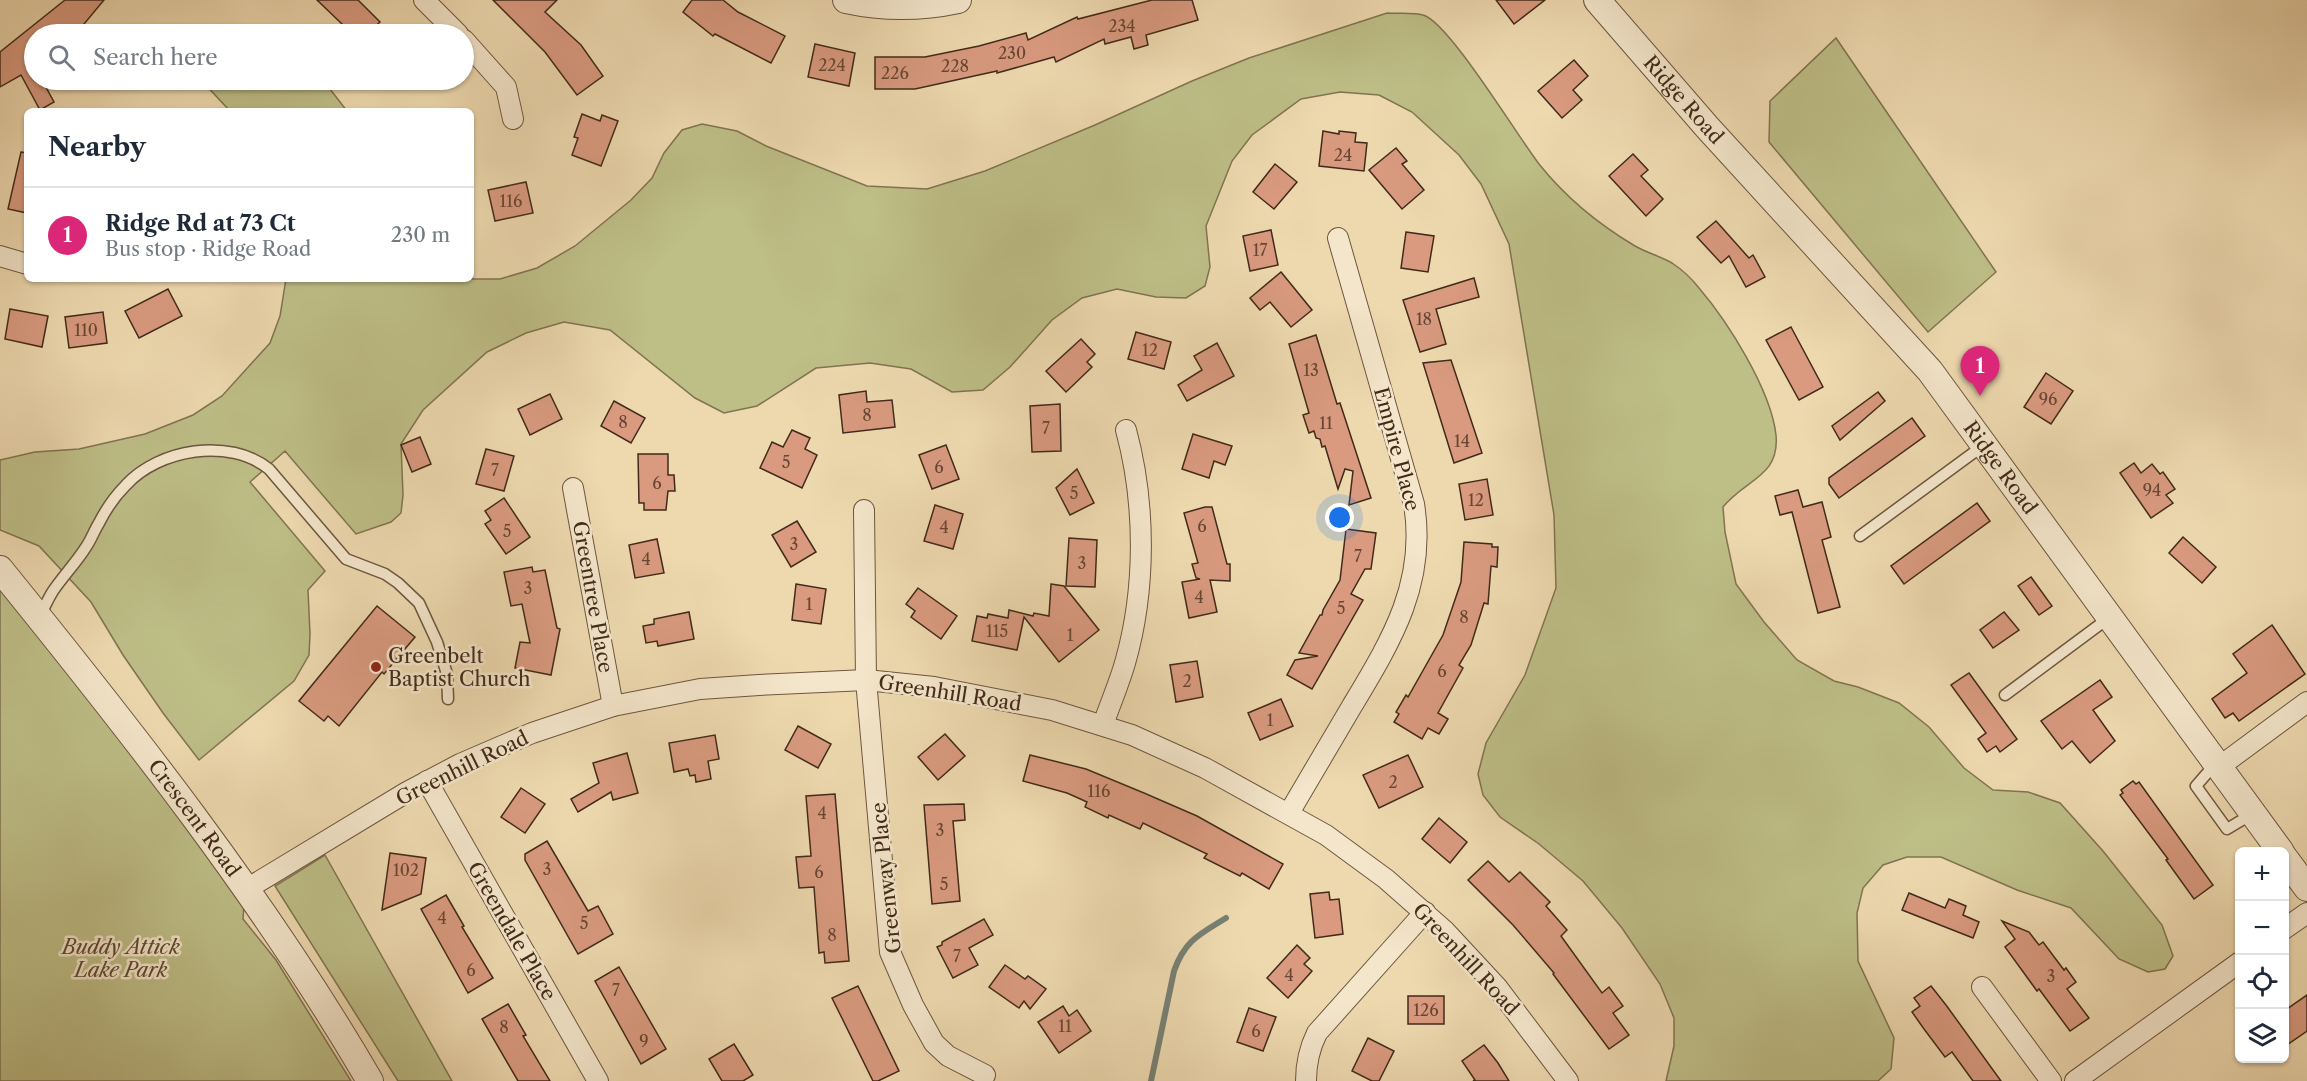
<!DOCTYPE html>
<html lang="en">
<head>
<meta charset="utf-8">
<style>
  body { margin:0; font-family:"Libre Caslon Text",serif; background:#f2f2f3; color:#1f2937 }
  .controls { position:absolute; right:18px; bottom:18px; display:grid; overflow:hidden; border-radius:9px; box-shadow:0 2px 4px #0004 }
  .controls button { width:54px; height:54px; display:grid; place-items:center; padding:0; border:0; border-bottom:2px solid #e0e1e3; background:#fff; color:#1f2937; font:30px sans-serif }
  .you { position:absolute; left:1340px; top:518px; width:21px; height:21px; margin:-15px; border:4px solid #fff; border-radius:50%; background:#1a73e8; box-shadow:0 0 0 9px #1a73e833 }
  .badge { display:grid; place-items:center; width:39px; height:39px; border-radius:50%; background:#db2777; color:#fff; font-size:20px; font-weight:700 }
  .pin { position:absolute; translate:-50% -50px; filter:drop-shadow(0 2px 3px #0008) }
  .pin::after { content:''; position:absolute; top:32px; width:21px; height:18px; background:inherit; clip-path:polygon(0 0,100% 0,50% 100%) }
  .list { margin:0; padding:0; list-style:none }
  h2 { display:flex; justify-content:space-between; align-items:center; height:78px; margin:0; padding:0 24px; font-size:26px }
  h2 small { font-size:20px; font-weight:400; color:#747a83 }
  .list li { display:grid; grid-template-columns:39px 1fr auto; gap:18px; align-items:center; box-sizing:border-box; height:96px; padding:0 24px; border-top:2px solid #e0e1e3 }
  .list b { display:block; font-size:22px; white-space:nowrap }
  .list p { margin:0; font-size:20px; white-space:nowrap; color:#747a83 }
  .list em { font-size:20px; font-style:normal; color:#747a83 }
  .icon { flex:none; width:33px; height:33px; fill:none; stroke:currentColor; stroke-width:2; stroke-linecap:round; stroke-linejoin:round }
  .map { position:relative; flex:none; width:2307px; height:1081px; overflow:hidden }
  .search { position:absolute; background:#fff; box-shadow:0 2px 4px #0004; left:24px; top:24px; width:450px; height:66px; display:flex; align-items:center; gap:15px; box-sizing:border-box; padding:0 21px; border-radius:33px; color:#747a83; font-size:22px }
  .panel { position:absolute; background:#fff; box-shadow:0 2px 4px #0004; left:24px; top:108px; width:450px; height:174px; border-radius:9px }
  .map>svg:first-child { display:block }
</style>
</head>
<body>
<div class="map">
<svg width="2307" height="1081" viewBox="0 0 2307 1081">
  <rect width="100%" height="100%" fill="#eed9af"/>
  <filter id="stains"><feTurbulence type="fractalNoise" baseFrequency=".00333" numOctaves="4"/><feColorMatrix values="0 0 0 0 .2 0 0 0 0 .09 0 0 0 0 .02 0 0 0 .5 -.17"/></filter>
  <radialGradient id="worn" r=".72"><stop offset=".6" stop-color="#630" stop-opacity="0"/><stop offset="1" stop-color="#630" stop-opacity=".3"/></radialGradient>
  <g fill="#bebe87" stroke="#807450" stroke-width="1.5">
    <path d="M1387,13c11,1 25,-1 36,2 25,6 95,122 116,149 27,34 59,60 96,82 12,7 25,10 37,17 9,6 20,16 27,25 29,34 72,102 77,147 4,42 -31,44 -53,72l2,25 11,52 28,38 33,38 37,21 24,6 41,16 30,24 35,41 29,22 35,2 32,11 43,48 59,74 11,31 -8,13 -17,3 -29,-13 -48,-51 -54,-18 -76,-33h-34l-24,8 -20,23 -6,25 1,48 36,77 -3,31 -13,12h-212l8,-35v-28l-14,-34 -38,-56 -39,-47 -44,-37 -39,-27 -17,-22 -5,-21 8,-31 39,-68 31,-87 -2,-73 -45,-271 -28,-60 -22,-29 -47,-43 -33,-17 -39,-3 -39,7 -49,36 -20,26 -26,65 4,41 -5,19 -19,12 -30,-1 -39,-8 -35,9 -30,22 -42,47 -27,23 -31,2 -41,-23 -41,-6 -54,5 -59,38 -33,7 -29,-15 -85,-68 -46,-8 -38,11 -39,19 -64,58 -22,34 2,51 -2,18 -10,9 -35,12 -71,-83 -35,31 75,89 -17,19 2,44 -1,21 -15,26 -95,79 -36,-47 -40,-58 -32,-53 -52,-56 -39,-16v-70l35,-8 44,-3 66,-15 48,-19 29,-19 48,-53 10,-27 6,-37h214l37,-11 38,-22 56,-46 21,-22 12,-25 18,-23 20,-6 35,7 29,15 101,40 60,3 58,-18 110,-46 97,-44 57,-23z"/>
    <polygon points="246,27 269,34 213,34 224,28"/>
    <polygon points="1836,38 1996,272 1928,332 1769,142 1770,101"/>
    <polygon points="201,80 323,80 347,111 230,111"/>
    <polygon points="0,564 245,890 243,919 276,960 351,1081 0,1081"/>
    <polygon points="325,855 452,1081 398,1081 275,886"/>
  </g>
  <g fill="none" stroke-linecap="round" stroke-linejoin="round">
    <path stroke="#778074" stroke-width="6" d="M1151,1081l23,-110c11,-31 26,-37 52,-53"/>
  </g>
  <g fill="#d99a7f" stroke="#422a1a" stroke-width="1.5">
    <polygon points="65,0 104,0 84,24 71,34 34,34 34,80 42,80 54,102 40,110 21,75 0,87 0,52"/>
    <polygon points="317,0 358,0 380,22 367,34 333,34 343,25"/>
    <polygon points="493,0 557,0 545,12 581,45 603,76 577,95 545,52"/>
    <polygon points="692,0 723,0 738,12 785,36 771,63 715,34 713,36 683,12"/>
    <polygon points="1152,0 1192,0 1198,20 1146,35 1148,45 1134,49 1131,37 1105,44 1104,39 1056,62 1054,57 997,73 997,71 915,89 875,89 875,57 925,57 979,46 1026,33 1028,40 1077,17 1078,19"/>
    <polygon points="1496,0 1545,0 1514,24"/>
    <polygon points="815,44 855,53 849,86 808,77"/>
    <polygon points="1574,60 1588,76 1573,90 1582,100 1562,118 1538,91"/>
    <polygon points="582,114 600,121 602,115 618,121 601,166 572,155 578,138 574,137"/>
    <polygon points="1323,131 1339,134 1339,131 1356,133 1355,142 1367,143 1364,171 1319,166"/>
    <polygon points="1396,148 1407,161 1402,164 1424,190 1402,209 1369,170"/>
    <polygon points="21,152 27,153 27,213 8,209"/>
    <polygon points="1633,154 1648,170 1641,176 1663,199 1646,216 1609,176"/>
    <polygon points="1275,164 1297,182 1274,209 1253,192"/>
    <polygon points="526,182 533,213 495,221 488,190"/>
    <polygon points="1716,221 1749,258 1753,255 1765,277 1746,287 1729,256 1721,263 1697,237"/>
    <polygon points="1271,230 1278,265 1250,271 1243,236"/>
    <polygon points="1406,232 1434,236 1428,272 1401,268"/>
    <polygon points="1281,272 1312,310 1291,327 1270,302 1260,310 1250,298"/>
    <polygon points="1474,278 1479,297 1436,309 1446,344 1420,352 1403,300"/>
    <polygon points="168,289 182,316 139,338 125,311"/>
    <polygon points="10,309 48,316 42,347 5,339"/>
    <polygon points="103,312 107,343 69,348 65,317"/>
    <polygon points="1791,327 1823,387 1799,400 1766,340"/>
    <polygon points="1136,332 1171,342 1164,369 1128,359"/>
    <polygon points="1316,335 1337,404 1340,403 1371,498 1349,505 1353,471 1345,469 1338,489 1325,446 1322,447 1320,439 1316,438 1314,431 1309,433 1303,415 1309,413 1289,344"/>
    <polygon points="1081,339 1095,354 1087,362 1092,367 1066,392 1046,371"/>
    <polygon points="1217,343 1234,376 1187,401 1178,385 1202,370 1194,356"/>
    <polygon points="1451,360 1482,453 1454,463 1423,363"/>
    <polygon points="2046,373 2073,391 2051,424 2024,407"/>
    <polygon points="866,391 867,402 892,400 895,427 843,433 839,395"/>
    <polygon points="1878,392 1885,401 1840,440 1832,426"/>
    <polygon points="550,394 562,419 530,435 518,409"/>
    <polygon points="614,401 645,418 631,443 601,426"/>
    <polygon points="1060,404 1061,451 1032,452 1030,406"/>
    <polygon points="1912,418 1925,436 1839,498 1829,484 1829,478"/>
    <polygon points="792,430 810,438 805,449 817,455 802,488 760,468 772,442 783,447"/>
    <polygon points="1193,434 1232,446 1225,465 1214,461 1209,478 1182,469"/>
    <polygon points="420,437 431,464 412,472 401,445"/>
    <polygon points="946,445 959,479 932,489 919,455"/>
    <polygon points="486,449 514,456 504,491 476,484"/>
    <polygon points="638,454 668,454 668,475 674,475 675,491 668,491 666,510 644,510 644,503 639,503"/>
    <polygon points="2134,463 2141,473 2152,464 2160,474 2163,472 2175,489 2166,495 2173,503 2151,518 2120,473"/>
    <polygon points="1077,469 1094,503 1070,515 1056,488"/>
    <polygon points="1487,479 1493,515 1465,520 1459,484"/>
    <polygon points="1798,490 1803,507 1822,502 1831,537 1822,540 1840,607 1818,613 1792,512 1780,515 1775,496"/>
    <polygon points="504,498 530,537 506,554 485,524 491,520 485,511"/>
    <polygon points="1977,503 1990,521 1904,584 1891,566"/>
    <polygon points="935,505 963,514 953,549 924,541"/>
    <polygon points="1205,507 1212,507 1227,564 1230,564 1230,581 1210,580 1217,612 1189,618 1182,582 1200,579 1196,578 1192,564 1198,563 1184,513"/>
    <polygon points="797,521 816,552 791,567 772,535"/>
    <polygon points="1346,529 1376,533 1371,569 1365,569 1351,594 1363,600 1312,689 1287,675 1295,660 1318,656 1299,653 1320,615 1322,615 1323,610 1340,580"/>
    <polygon points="2183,537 2216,567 2202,583 2169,553"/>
    <polygon points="1069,538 1097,540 1095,587 1066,586"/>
    <polygon points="657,539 664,573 635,578 629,545"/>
    <polygon points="1464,542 1492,544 1492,547 1498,547 1497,567 1491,566 1488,604 1484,603 1471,645 1459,665 1463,668 1438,713 1448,719 1439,734 1428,728 1422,739 1394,722 1399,714 1396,712 1406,695 1408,697 1443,635 1461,582"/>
    <polygon points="532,567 533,572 545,570 557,628 560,629 551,675 515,668 520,642 530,643 522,604 511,606 504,572"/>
    <polygon points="2031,577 2052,606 2039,615 2018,586"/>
    <polygon points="796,584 826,589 821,624 792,620"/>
    <polygon points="1051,584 1064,586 1099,630 1059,662 1024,617 1017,650 972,641 977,616 987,618 988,614 1008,618 1009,610 1033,616 1034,613 1049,616"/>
    <polygon points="918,588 957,616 941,639 911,617 915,611 906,604"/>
    <polygon points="377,606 415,637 384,674 382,672 339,726 328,716 324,721 299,701"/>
    <polygon points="689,612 694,639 658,646 657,641 646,643 643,626 654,624 654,619"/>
    <polygon points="2004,612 2019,630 1993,648 1980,630"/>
    <polygon points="2272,625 2305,674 2239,721 2233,713 2225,718 2212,699 2247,673 2233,654"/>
    <polygon points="1197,661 1203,697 1176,702 1170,665"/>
    <polygon points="1969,673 2017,739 2000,752 1996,746 1987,752 1978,739 1986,733 1951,685"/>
    <polygon points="2100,680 2112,697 2093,710 2115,741 2090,763 2072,741 2062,749 2041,721"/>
    <polygon points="1281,699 1293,726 1260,740 1248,713"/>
    <polygon points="798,726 831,744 818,768 785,750"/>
    <polygon points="945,734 965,756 938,780 918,757"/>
    <polygon points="715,735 719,759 708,761 711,779 696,782 695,775 690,776 688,769 674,772 669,743"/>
    <polygon points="627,753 638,793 613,800 611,792 578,812 571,799 599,783 593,763"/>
    <polygon points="1030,755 1086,769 1144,793 1197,816 1283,864 1269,889 1242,873 1240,876 1204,858 1207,854 1143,823 1140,829 1109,815 1108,818 1085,807 1087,802 1067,793 1023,781"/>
    <polygon points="1408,755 1423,787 1379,808 1363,775"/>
    <polygon points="2133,781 2136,784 2139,782 2213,885 2194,899 2166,860 2168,859 2120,795 2123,793 2121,790"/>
    <polygon points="521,788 545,804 525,833 501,817"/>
    <polygon points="835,794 849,961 825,963 824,952 819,953 814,887 799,888 796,857 811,856 806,796"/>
    <polygon points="964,804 965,820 953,821 960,901 932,904 924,805"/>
    <polygon points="1439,818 1467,842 1450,863 1422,839"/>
    <polygon points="547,841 588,911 598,906 613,934 578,954 525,860 525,854"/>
    <polygon points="390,853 426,858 421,894 382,910"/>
    <polygon points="1488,861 1509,882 1520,872 1550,902 1546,906 1567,930 1561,936 1602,993 1609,987 1623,1006 1613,1013 1629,1035 1609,1049 1553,974 1554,973 1513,925 1468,880"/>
    <polygon points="1329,892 1330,900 1339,899 1343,934 1315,938 1310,894"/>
    <polygon points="1909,893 1945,908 1949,899 1966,906 1963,915 1979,922 1973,938 1902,910"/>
    <polygon points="446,895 464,926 462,927 493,978 468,993 421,909"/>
    <polygon points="984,919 993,935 969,948 978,965 953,978 937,947 942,945 942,942"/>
    <polygon points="2002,921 2029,932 2039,945 2043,942 2064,970 2066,968 2076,982 2067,989 2089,1018 2070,1031 2039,989 2037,991 2005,947 2015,939"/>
    <polygon points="1297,945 1310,958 1304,964 1312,971 1288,998 1267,978"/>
    <polygon points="1005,965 1025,979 1028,976 1046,989 1030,1009 1024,1001 1019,1008 989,987"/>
    <polygon points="619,967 666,1049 641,1064 595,981"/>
    <polygon points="858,986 899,1071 878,1081 873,1081 832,998"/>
    <polygon points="1931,986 1946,1005 2001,1081 1973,1081 1952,1052 1945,1057 1924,1029 1912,1012 1920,1006 1914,998"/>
    <polygon points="2307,995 2307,1031 2284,1047 2284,1011"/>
    <rect x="1408" y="996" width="36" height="28"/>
    <polygon points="508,1004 526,1035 523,1036 550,1081 518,1081 482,1019"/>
    <polygon points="1063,1006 1069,1016 1077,1010 1091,1031 1059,1053 1038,1022"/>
    <polygon points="1249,1008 1276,1017 1263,1051 1237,1042"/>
    <polygon points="1368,1038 1394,1051 1379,1081 1372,1081 1352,1071"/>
    <polygon points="734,1044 753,1075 743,1081 722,1081 709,1059"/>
    <polygon points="1484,1045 1498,1063 1509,1081 1473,1081 1475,1080 1462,1061"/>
  </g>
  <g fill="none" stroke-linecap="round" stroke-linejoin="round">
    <g stroke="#6d563f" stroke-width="13">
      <g id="service">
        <polyline points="1860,536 1984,445"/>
        <path d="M40,616c4,-8 8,-17 13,-25 10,-15 23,-28 33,-44 5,-7 8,-16 13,-24 7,-14 16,-27 27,-38 33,-36 103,-48 143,-16l77,90 39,15 13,9 21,20 18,39 10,32 1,25"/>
        <polyline points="2005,695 2110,617"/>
        <polyline points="2216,763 2196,786 2227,829 2252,814"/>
      </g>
    </g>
    <g stroke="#6d563f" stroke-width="22">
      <g id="minor">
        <polyline points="424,0 458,34"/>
        <polyline points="464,40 506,87 513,119"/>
        <polyline points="0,256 27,264"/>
        <polyline points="573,488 613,706"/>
        <polyline points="864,510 866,680 890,952 913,1005 934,1043 948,1056 985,1075"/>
        <path d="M1103,725c7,-21 16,-41 22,-62 21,-73 21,-159 1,-233"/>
        <polyline points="2219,767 2307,702"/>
        <polyline points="427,781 598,1081"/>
        <path d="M1289,813c21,-35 42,-71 63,-107 39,-65 75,-123 62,-202l-76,-266"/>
        <polyline points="245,890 407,792 460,764 532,733 613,706 700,689 759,685 866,680 934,687 1052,710 1132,735 1205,768 1326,835 1386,879 1445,931 1497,987 1568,1081"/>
        <polyline points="2284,929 2307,913"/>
        <polyline points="1982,987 2051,1081"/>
        <path d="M1306,1081c0,-18 3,-32 11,-48l108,-121"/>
        <polyline points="2075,1081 2240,962"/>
      </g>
    </g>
    <g stroke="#6d563f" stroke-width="28">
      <g id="tertiary">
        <path d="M846,0c37,8 75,8 112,0"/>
        <path id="s1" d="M1597,0l110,127 223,244 351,481"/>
        <path id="s2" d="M0,569c132,163 264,330 370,512"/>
        <polyline points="2284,857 2307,888"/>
      </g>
    </g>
    <use href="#service" stroke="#f4e6cb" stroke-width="10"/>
    <use href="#minor" stroke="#f4e6cb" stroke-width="20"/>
    <use href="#tertiary" stroke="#f4e6cb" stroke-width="26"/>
  </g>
  <circle fill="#8f2418" stroke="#f4e6cb" stroke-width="2" cx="376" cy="667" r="6"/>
  <g text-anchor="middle" stroke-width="5" stroke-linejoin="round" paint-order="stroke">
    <g font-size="16" fill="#684633">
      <text x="1122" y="32">234</text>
      <text x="1012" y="59">230</text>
      <text x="832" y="71">224</text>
      <text x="955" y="72">228</text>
      <text x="895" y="79">226</text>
      <text x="1343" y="161">24</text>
      <text x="511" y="207">116</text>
      <text x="1260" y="256">17</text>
      <text x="1424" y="325">18</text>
      <text x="86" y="336">110</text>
      <text x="1150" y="356">12</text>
      <text x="1311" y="376">13</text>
      <text x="2048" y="405">96</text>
      <text x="867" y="421">8</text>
      <text x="623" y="428">8</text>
      <text x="1326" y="429">11</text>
      <text x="1046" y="434">7</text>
      <text x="1462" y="447">14</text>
      <text x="786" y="468">5</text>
      <text x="939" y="473">6</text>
      <text x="495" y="476">7</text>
      <text x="657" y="489">6</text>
      <text x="2152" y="496">94</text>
      <text x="1074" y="499">5</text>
      <text x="1476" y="506">12</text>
      <text x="1202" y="532">6</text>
      <text x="944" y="533">4</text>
      <text x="507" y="537">5</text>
      <text x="794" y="550">3</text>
      <text x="1358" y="562">7</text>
      <text x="646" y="565">4</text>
      <text x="1082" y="569">3</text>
      <text x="528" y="594">3</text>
      <text x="1199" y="603">4</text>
      <text x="809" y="610">1</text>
      <text x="1341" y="614">5</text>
      <text x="1464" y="623">8</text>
      <text x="997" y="637">115</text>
      <text x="1070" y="641">1</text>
      <text x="1442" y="677">6</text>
      <text x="1187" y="687">2</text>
      <text x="1270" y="726">1</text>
      <text x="1393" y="788">2</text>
      <text x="1099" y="797">116</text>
      <text x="822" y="819">4</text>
      <text x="940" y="836">3</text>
      <text x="547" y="875">3</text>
      <text x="406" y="876">102</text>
      <text x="819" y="878">6</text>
      <text x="944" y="890">5</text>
      <text x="442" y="924">4</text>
      <text x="584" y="929">5</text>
      <text x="832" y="941">8</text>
      <text x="957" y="962">7</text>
      <text x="471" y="976">6</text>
      <text x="1289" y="981">4</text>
      <text x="2051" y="982">3</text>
      <text x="616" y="996">7</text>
      <text x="1426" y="1016">126</text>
      <text x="1065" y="1032">11</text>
      <text x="504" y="1033">8</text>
      <text x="1256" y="1037">6</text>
      <text x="644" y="1047">9</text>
    </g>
    <g font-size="20" fill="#422a1a" stroke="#f4e6cb">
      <text dy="7" stroke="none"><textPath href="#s1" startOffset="132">Ridge Road</textPath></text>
      <text transform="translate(1397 449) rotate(75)" y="7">Empire Place</text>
      <text dy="7" stroke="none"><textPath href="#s1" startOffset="618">Ridge Road</textPath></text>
      <text transform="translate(593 597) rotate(80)" y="7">Greentree Place</text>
      <text transform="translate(950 693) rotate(9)" y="7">Greenhill Road</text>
      <text transform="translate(462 768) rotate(-26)" y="7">Greenhill Road</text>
      <text dy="7" stroke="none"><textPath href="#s2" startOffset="316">Crescent Road</textPath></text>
      <text transform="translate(886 878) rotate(-96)" y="7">Greenway Place</text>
      <text transform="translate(512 931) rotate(60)" y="7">Greendale Place</text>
      <text transform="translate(1466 959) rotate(47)" y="7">Greenhill Road</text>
    </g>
    <g font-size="20" fill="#422a1a" stroke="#f4e6cb" text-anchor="start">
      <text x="388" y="663">Greenbelt<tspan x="388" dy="23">Baptist Church</tspan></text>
    </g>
    <g font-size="20" font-style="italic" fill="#5b4830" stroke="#f4e6cb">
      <text x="121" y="954">Buddy Attick<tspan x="121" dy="23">Lake Park</tspan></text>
    </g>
  </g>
  <rect width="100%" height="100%" filter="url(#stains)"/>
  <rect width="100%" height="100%" fill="url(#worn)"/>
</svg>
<div class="controls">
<button>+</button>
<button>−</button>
<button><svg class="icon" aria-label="locate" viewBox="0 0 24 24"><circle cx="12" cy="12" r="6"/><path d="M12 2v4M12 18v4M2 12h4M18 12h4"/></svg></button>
<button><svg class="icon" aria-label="layers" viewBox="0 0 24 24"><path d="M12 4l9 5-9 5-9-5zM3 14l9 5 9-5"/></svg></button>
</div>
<div class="you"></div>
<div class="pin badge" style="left:1980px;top:396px">1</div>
<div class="search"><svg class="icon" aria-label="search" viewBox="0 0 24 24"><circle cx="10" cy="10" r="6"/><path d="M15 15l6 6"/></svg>Search here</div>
<section class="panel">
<h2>Nearby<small></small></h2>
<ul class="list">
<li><span class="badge">1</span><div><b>Ridge Rd at 73 Ct</b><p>Bus stop · Ridge Road</p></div><em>230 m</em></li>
</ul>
</section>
</div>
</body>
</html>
